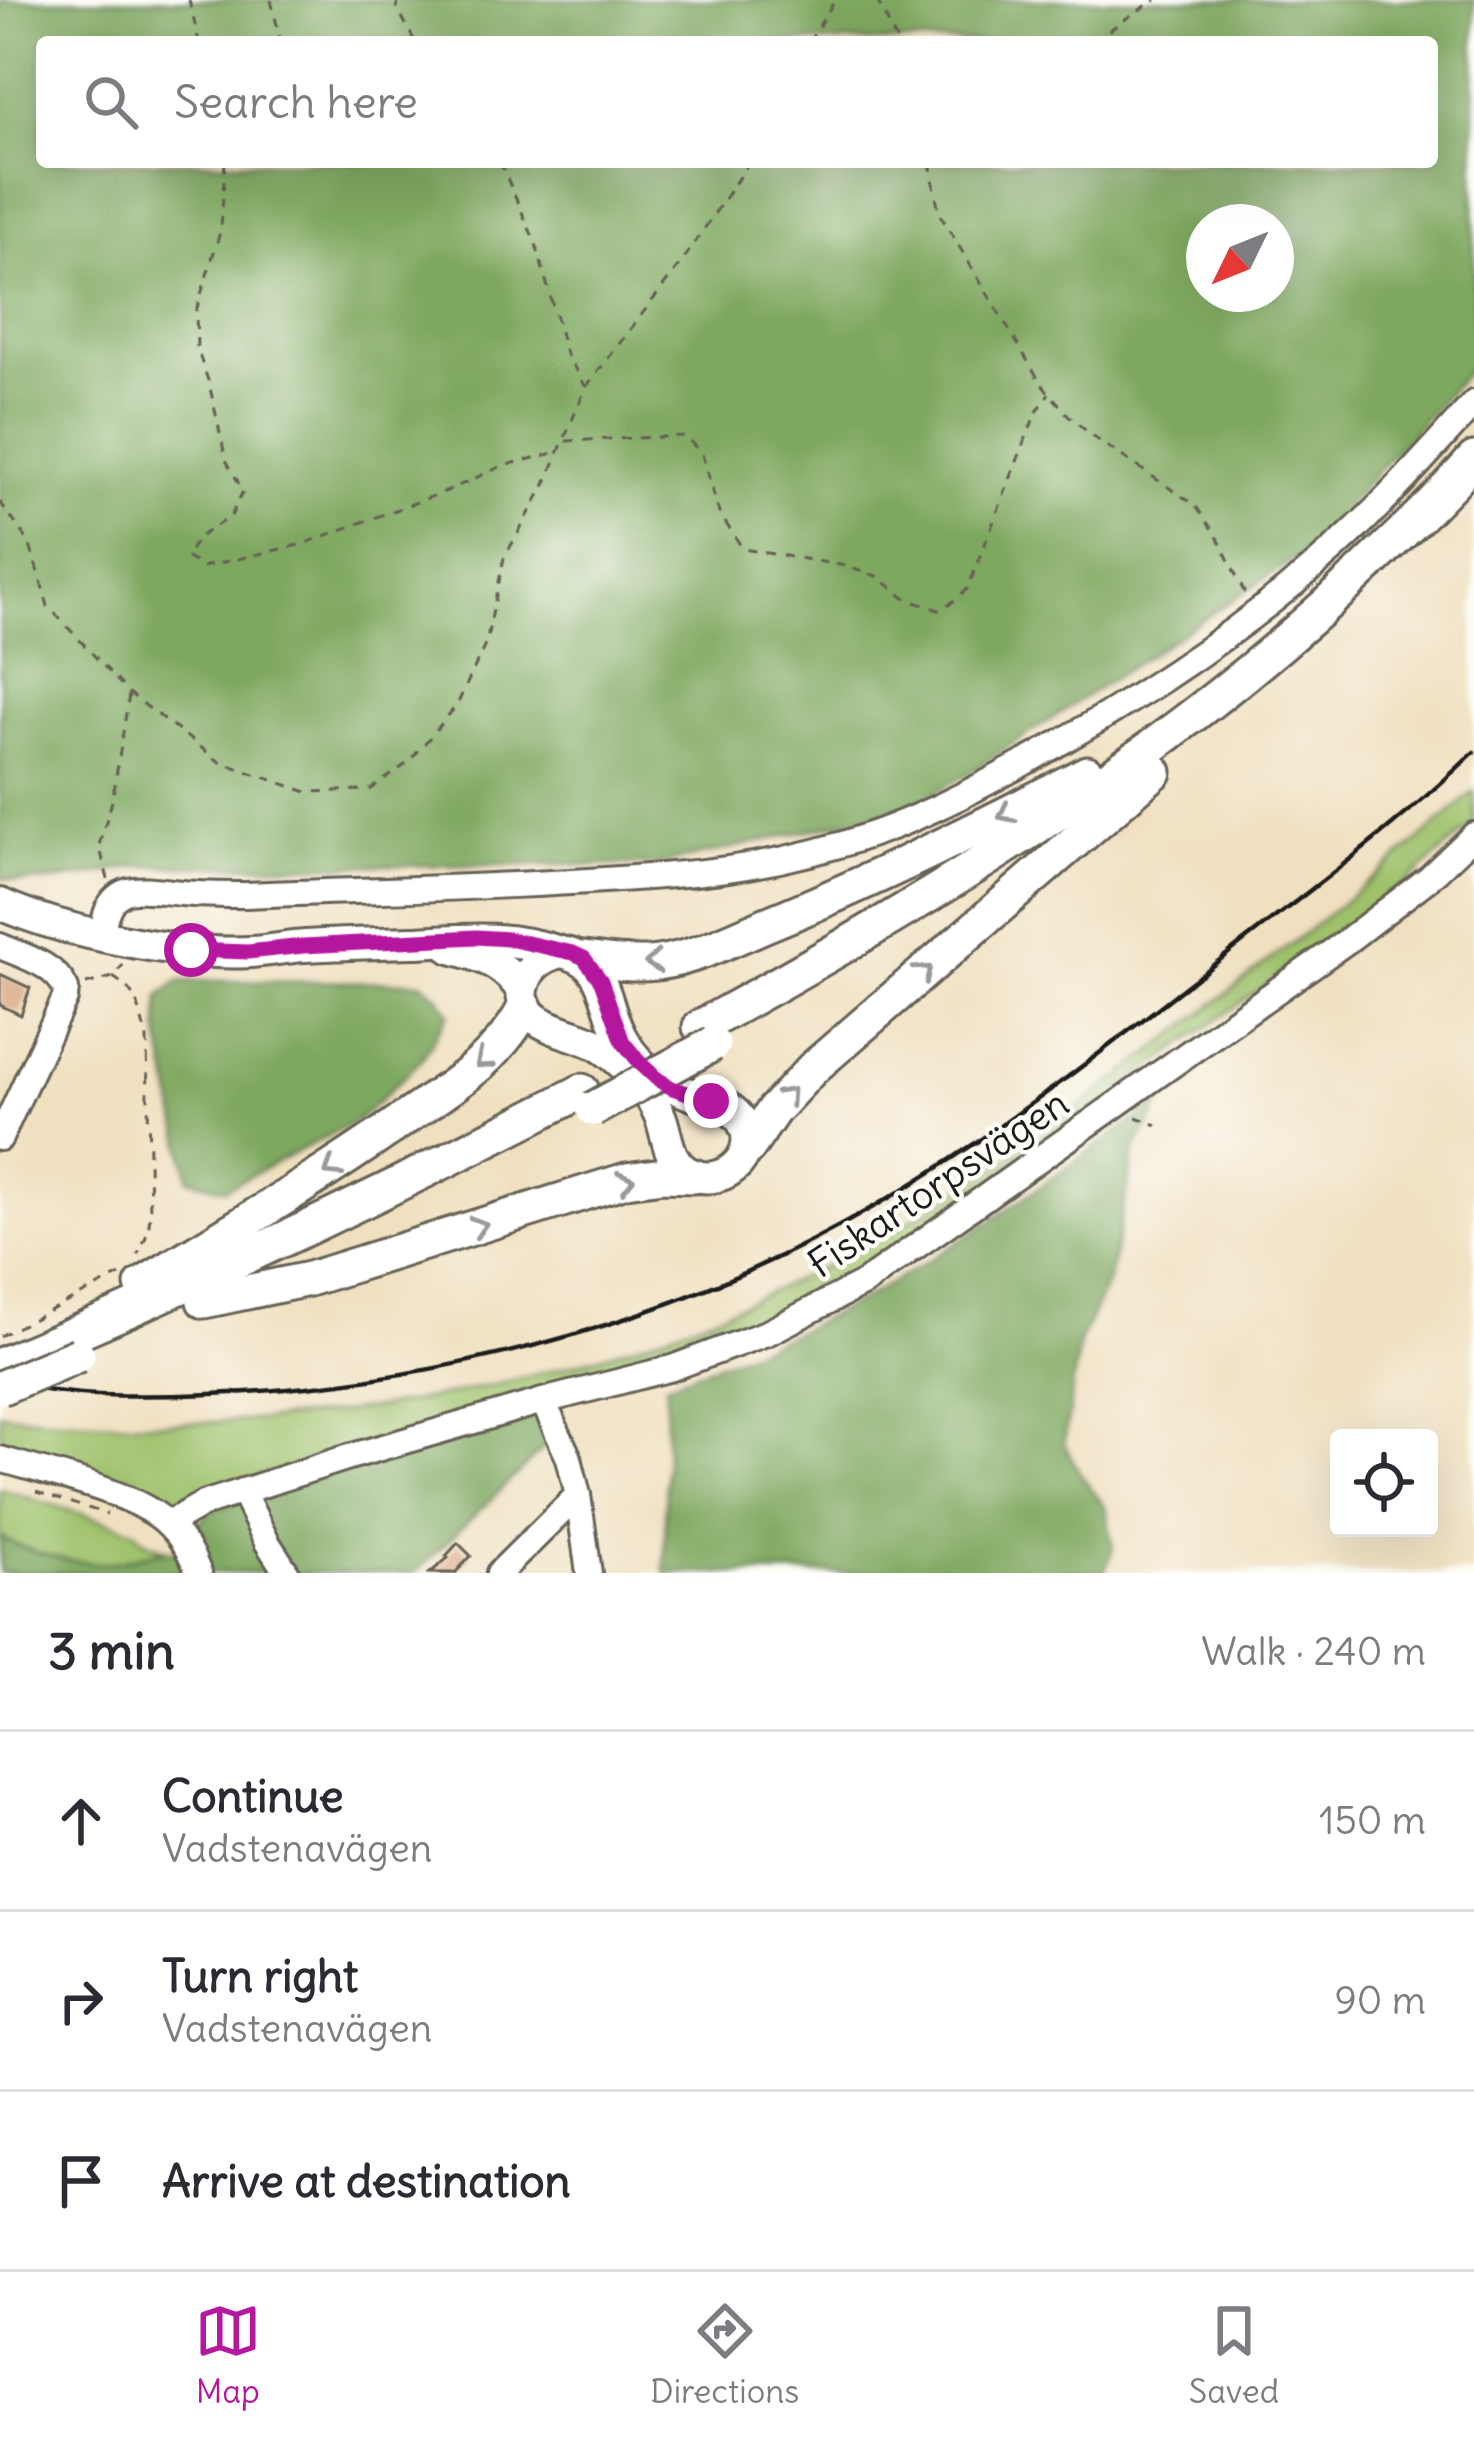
<!DOCTYPE html>
<html lang="en">
<head>
<meta charset="utf-8">
<style>
  body { margin:0; font-family:Delius,sans-serif; background:#f2f2f3; color:#2b2b33 }
  .controls { position:absolute; right:36px; bottom:36px; display:grid; overflow:hidden; border-radius:12px; box-shadow:0 12px 48px #0002 }
  .controls button { width:108px; height:108px; display:grid; place-items:center; padding:0; border:0; border-bottom:3px solid #e1e1e2; background:#fff; color:#2b2b33; font:60px sans-serif }
  .compass { position:absolute; left:1186px; top:204px; width:108px; height:108px; border-radius:50%; background:#fff; box-shadow:0 12px 48px #0002; rotate:227deg }
  .stop { position:absolute; width:36px; height:36px; margin:-27px; border:9px solid #b5179e; border-radius:50%; background:#fff }
  .stop.end { background:#b5179e; border-color:#fff; box-shadow:0 3px 12px #0008 }
  .list { margin:0; padding:0; list-style:none }
  h2 { display:flex; justify-content:space-between; align-items:center; height:156px; margin:0; padding:0 48px; font-size:51px }
  h2 small { font-size:39px; font-weight:400; color:#7c7c81 }
  .list li { display:grid; grid-template-columns:78px 1fr auto; gap:36px; align-items:center; box-sizing:border-box; height:180px; padding:0 48px; border-top:3px solid #e1e1e2 }
  .list b { display:block; font-size:45px; white-space:nowrap }
  .list p { margin:0; font-size:39px; white-space:nowrap; color:#7c7c81 }
  .list em { font-size:39px; font-style:normal; color:#7c7c81 }
  .icon { flex:none; width:66px; height:66px; fill:none; stroke:currentColor; stroke-width:2; stroke-linecap:round; stroke-linejoin:round }
  .map { position:relative; flex:none; width:1474px; height:1573px; overflow:hidden }
  .search { position:absolute; background:#fff; box-shadow:0 12px 48px #0002; left:36px; right:36px; top:36px; height:132px; display:flex; align-items:center; gap:30px; box-sizing:border-box; padding:0 42px; border-radius:12px; color:#7c7c81; font-size:45px }
  .sheet { height:696px; background:#fff }
  nav { display:flex; justify-content:space-around; align-items:center; box-sizing:border-box; height:168px; border-top:3px solid #e1e1e2; background:#fff; font-size:33px; color:#7c7c81 }
  nav a { display:grid; justify-items:center; gap:6px }
  nav .on { color:#b5179e }
  .map>svg:first-child { display:block }
</style>
</head>
<body>
<div class="map">
<svg width="1474" height="1573" viewBox="0 0 1474 1573">
  <rect width="100%" height="100%" fill="#fdfcf7"/>
  <filter id="ink" filterUnits="userSpaceOnUse"><feTurbulence type="fractalNoise" baseFrequency=".00833" numOctaves="2"/><feDisplacementMap in="SourceGraphic" scale="24" xChannelSelector="R" yChannelSelector="G"/><feConvolveMatrix kernelMatrix="1 2 1 2 8 2 1 2 1" color-interpolation-filters="sRGB"/></filter>
  <filter id="wash" filterUnits="userSpaceOnUse"><feTurbulence type="fractalNoise" baseFrequency=".004" numOctaves="4" result="noise"/><feDisplacementMap in="SourceGraphic" scale="48" xChannelSelector="R" yChannelSelector="G"/><feGaussianBlur stdDeviation="2.7" result="paint"/><feColorMatrix in="noise" values="0 0 0 0 0 0 0 0 0 0 0 0 0 0 0 0 0 1.4 0 .05"/><feComposite in="paint" operator="in"/></filter>
  <g filter="url(#wash)">
    <rect width="100%" height="100%" fill="#f0e0c0"/>
    <g fill="#9ec16b" stroke="#5d6e44" stroke-width="3">
      <path d="M1474,791v32l-74,66 -553,395 -133,61 -139,41 -65,11 -44,18 -286,85h-21l-159,-50v-37c54,8 108,9 162,10 275,1 549,-80 782,-223 100,-62 193,-136 285,-208 83,-65 168,-129 245,-201z"/>
      <path d="M0,1489l134,41 10,11 21,8c-16,4 -33,11 -49,13 -32,6 -88,-9 -116,-25z"/>
    </g>
    <g fill="#7ea75f" stroke="#4d623e" stroke-width="3" fill-rule="evenodd">
      <path d="M0,0h1474v364l-170,189 -340,223 -54,31 -252,58 -516,1c-41,6 -102,23 -142,12zM42,42h1390v120h-1390zM1204,222h72v72h-72z"/>
      <polygon points="179,981 421,982 439,997 449,1013 422,1059 359,1120 225,1189 189,1179 159,1030 160,996"/>
      <path d="M1164,1099l-29,50 -26,130 -30,64 -15,101 17,31 25,33 7,40 -9,25h-439l1,-189c71,-27 142,-54 209,-92 101,-56 195,-127 289,-193z"/>
      <polygon points="536,1412 551,1441 415,1573 206,1573 197,1546 198,1523 214,1508"/>
      <path d="M0,1537c31,17 74,28 109,26 29,-1 41,-17 74,-11l9,21h-192z"/>
    </g>
    <g id="blocks">
      <g fill="#d8a37f">
        <polygon points="0,974 30,988 21,1015 0,1005"/>
        <polygon points="458,1543 471,1556 455,1573 430,1573 448,1558 446,1556"/>
      </g>
    </g>
  </g>
  <g filter="url(#ink)">
    <use href="#blocks" fill-opacity="0" stroke="#666155" stroke-width="3"/>
    <g fill="none" stroke-linecap="round" stroke-linejoin="round">
      <g stroke="#666155" stroke-width="30">
        <g id="minor">
          <path d="M102,935c2,-18 6,-38 26,-44 16,-4 38,1 54,2 22,2 42,2 64,2 141,-6 284,-8 426,-20 67,-5 140,-19 204,-42 54,-19 105,-47 155,-74 108,-60 213,-129 305,-212 49,-44 94,-95 138,-144"/>
          <path d="M0,946c23,10 55,18 66,43l-1,9 -65,140"/>
          <polyline points="543,1401 569,1458 578,1495 589,1573"/>
          <path d="M0,1459c46,14 135,32 169,66 13,13 23,30 30,48"/>
          <polyline points="242,1491 267,1542 287,1573"/>
          <polyline points="168,1524 203,1504 349,1457 543,1401 672,1368 769,1332 864,1283 1347,941 1429,878 1474,835"/>
          <polyline points="499,1573 578,1495"/>
        </g>
      </g>
      <g stroke="#666155" stroke-width="36">
        <g id="major">
          <path d="M0,904c66,29 178,52 251,48 18,-1 36,-5 54,-6 37,-2 74,-3 110,-4 56,-3 90,-7 145,10"/>
          <path d="M451,948c31,8 52,15 71,42"/>
          <path d="M560,952c50,7 42,56 64,90 19,32 47,46 80,57 12,4 23,6 32,15 32,33 -10,78 -47,59 -21,-11 -21,-35 -28,-55 -6,-14 -13,-27 -24,-39 -12,-13 -26,-27 -41,-35 -27,-14 -89,-19 -70,-65 7,-16 18,-22 34,-27z"/>
        </g>
      </g>
      <g stroke="#666155" stroke-width="39">
        <g id="highway">
          <path d="M584,959c24,3 49,7 73,4 39,-5 77,-25 113,-40 108,-44 213,-97 317,-150"/>
          <path d="M700,1027c243,-133 479,-277 678,-471 33,-31 66,-63 96,-97"/>
          <polyline points="748,1148 774,1110 812,1069 1155,772"/>
          <path d="M142,1285c86,-53 173,-104 256,-162 48,-33 101,-63 127,-116"/>
          <polyline points="204,1301 309,1279 626,1180 663,1175 694,1176"/>
          <path d="M0,1365c198,-82 392,-175 582,-274"/>
        </g>
      </g>
      <g stroke="#666155" stroke-width="3" stroke-dasharray="9 9" stroke-linecap="butt">
        <polyline points="189,0 199,42"/>
        <polyline points="271,0 280,38 275,42"/>
        <polyline points="398,0 397,7 415,42"/>
        <polyline points="877,0 897,42"/>
        <polyline points="809,42 835,0"/>
        <polyline points="1095,42 1120,22 1156,0"/>
        <polyline points="225,162 221,229 196,311 197,349 209,383 226,460 243,491 231,516 198,538 186,557 202,567 303,544 447,491 502,466 558,452"/>
        <polyline points="500,162 536,244 566,354 586,387"/>
        <polyline points="930,162 939,213 1041,383 1069,416 1092,436 1195,505 1218,538 1246,596"/>
        <polyline points="566,441 685,436 702,454 719,513 743,549 840,565 877,576 906,599 942,611 968,588 1035,415 1049,393"/>
        <polyline points="0,502 29,542 48,606 129,693 220,762 307,792 370,790 409,762 457,705 486,643 504,558 544,487 586,387 682,262 749,162"/>
        <polyline points="108,879 99,845 112,801 129,695"/>
        <polyline points="113,977 126,986 137,1001 147,1039 150,1216 148,1232 138,1255"/>
        <polyline points="86,984 113,977 123,965"/>
        <polyline points="1136,1117 1157,1125"/>
        <polyline points="0,1336 120,1275"/>
        <polyline points="36,1492 107,1514"/>
      </g>
      <use href="#minor" stroke="#fff" stroke-width="24"/>
      <use href="#major" stroke="#fff" stroke-width="30"/>
      <use href="#highway" stroke="#fff" stroke-width="33"/>
      <path stroke="#1c1c1c" stroke-width="4.5" d="M0,1384c33,4 66,10 99,11 268,7 543,-53 776,-189 118,-68 224,-152 332,-236 90,-71 185,-138 267,-218"/>
      <g stroke="#666155" stroke-width="39" stroke-linecap="butt">
        <g id="highway-bridge">
          <polyline points="593,1109 713,1044"/>
          <polyline points="0,1388 78,1355"/>
        </g>
      </g>
      <use href="#highway-bridge" stroke="#fff" stroke-width="33"/>
    </g>
    <defs><path id="oneway-chevron" d="M-2-3.5L2.5 0L-2 3.5" fill="none" stroke-width="1.6" stroke-linecap="round" stroke-linejoin="round" transform="scale(3)"/></defs>
    <g stroke="#999">
      <use href="#oneway-chevron" transform="translate(1006 814) rotate(153)"/>
      <use href="#oneway-chevron" transform="translate(653 962) rotate(174)"/>
      <use href="#oneway-chevron" transform="translate(924 972) rotate(-40)"/>
      <use href="#oneway-chevron" transform="translate(483 1061) rotate(140)"/>
      <use href="#oneway-chevron" transform="translate(788 1095) rotate(-48)"/>
      <use href="#oneway-chevron" transform="translate(332 1169) rotate(147)"/>
      <use href="#oneway-chevron" transform="translate(626 1181) rotate(-14)"/>
      <use href="#oneway-chevron" transform="translate(479 1226) rotate(-17)"/>
    </g>
  </g>
  <g fill="none" stroke-linecap="round" stroke-linejoin="round" filter="url(#ink)">
    <polyline stroke="#b5179e" stroke-width="15" points="191,950 248,952 303,946 476,937 509,939 573,953 584,958 601,981 623,1042 640,1063 656,1078 672,1088 711,1101"/>
  </g>
  <g text-anchor="middle" stroke-width="9" stroke-linejoin="round" paint-order="stroke">
    <g font-size="39" fill="#1c1c1c" stroke="#fdfcf7">
      <text transform="translate(938 1183) rotate(-34)" y="14">Fiskartorpsvägen</text>
    </g>
  </g>
</svg>
<div class="controls">
<button><svg class="icon" aria-label="locate" viewBox="0 0 24 24"><circle cx="12" cy="12" r="6"/><path d="M12 2v4M12 18v4M2 12h4M18 12h4"/></svg></button>
</div>
<svg class="compass" viewBox="-18 -18 36 36"><path d="M0-13l5 13h-10z" fill="#e53935"/><path d="M0 13l5-13h-10z" fill="#7c7c81"/></svg>
<div class="stop" style="left:191px;top:950px"></div>
<div class="stop end" style="left:711px;top:1101px"></div>
<div class="search"><svg class="icon" aria-label="search" viewBox="0 0 24 24"><circle cx="10" cy="10" r="6"/><path d="M15 15l6 6"/></svg>Search here</div>
</div>
<section class="sheet">
<h2>3 min<small>Walk · 240 m</small></h2>
<ul class="list">
<li><svg class="icon" aria-label="ahead" viewBox="0 0 24 24"><path d="M12 20V5M6 11l6-6 6 6"/></svg><div><b>Continue</b><p>Vadstenavägen</p></div><em>150 m</em></li>
<li><svg class="icon" aria-label="right" viewBox="0 0 24 24"><path d="M7 20v-9h11M14 6l5 5-5 5"/></svg><div><b>Turn right</b><p>Vadstenavägen</p></div><em>90 m</em></li>
<li><svg class="icon" aria-label="arrive" viewBox="0 0 24 24"><path d="M6 21V4h12l-3 4 3 4H6"/></svg><div><b>Arrive at destination</b></div></li>
</ul>
</section>
<nav>
<a class="on"><svg class="icon" aria-label="map" viewBox="0 0 24 24"><path d="M3 6l6-2 6 2 6-2v14l-6 2-6-2-6 2zM9 4v14M15 6v14"/></svg>Map</a>
<a><svg class="icon" aria-label="directions" viewBox="0 0 24 24"><path d="M12 3l9 9-9 9-9-9zM9 14v-3h6M13 9l2 2-2 2"/></svg>Directions</a>
<a><svg class="icon" aria-label="saved" viewBox="0 0 24 24"><path d="M7 4h10v16l-5-4-5 4z"/></svg>Saved</a>
</nav>
</body>
</html>
